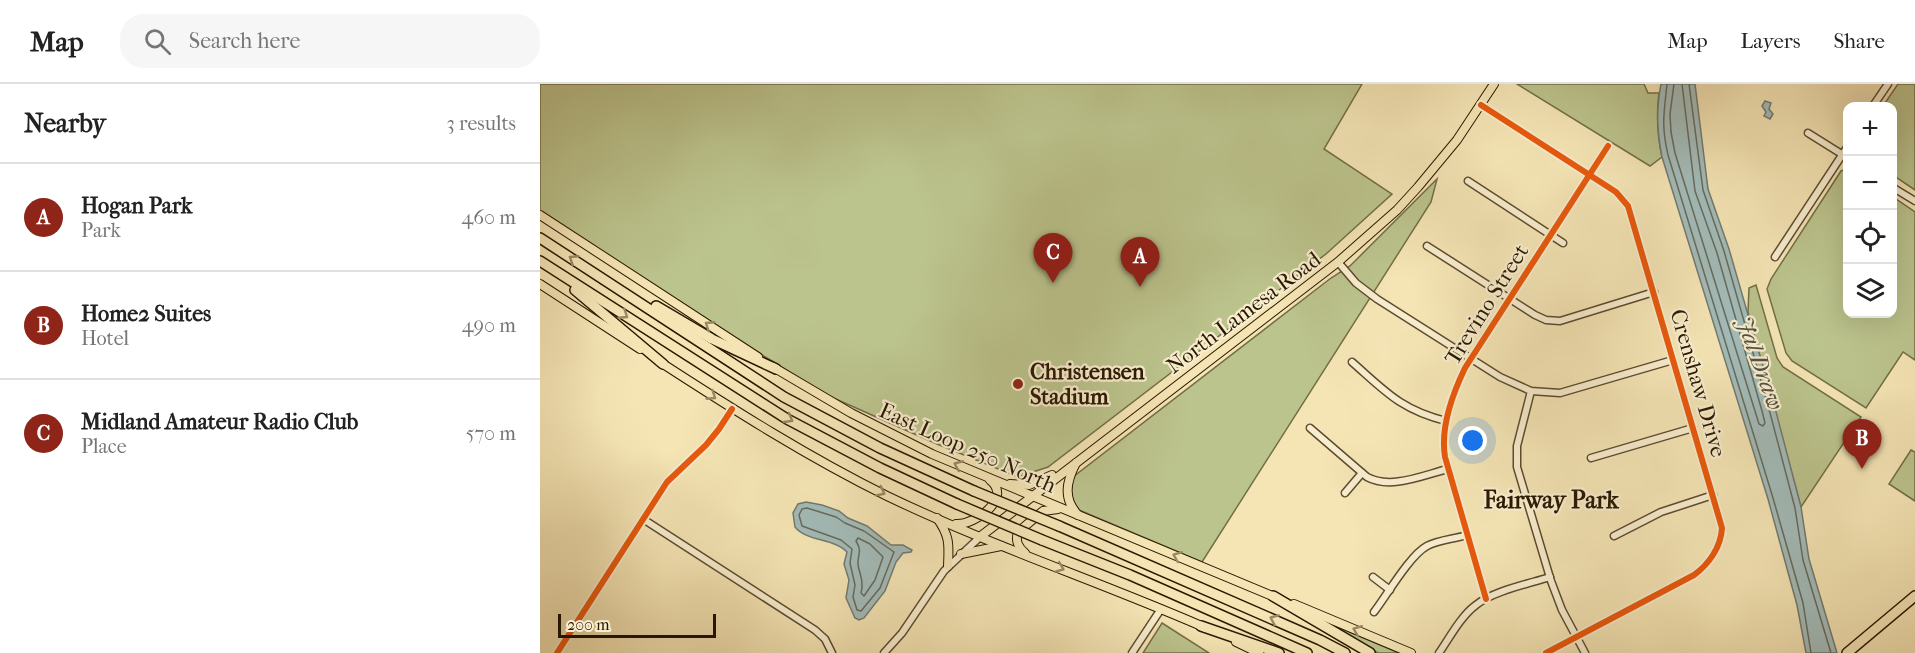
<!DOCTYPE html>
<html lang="en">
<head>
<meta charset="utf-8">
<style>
  body { margin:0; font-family:"IM FELL French Canon",serif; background:#f6f6f6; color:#222 }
  .controls { position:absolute; right:18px; top:18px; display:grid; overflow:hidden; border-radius:12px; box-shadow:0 6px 24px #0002 }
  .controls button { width:54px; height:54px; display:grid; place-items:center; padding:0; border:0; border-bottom:2px solid #e0e0e0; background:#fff; color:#222; font:30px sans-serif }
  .scale { position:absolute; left:18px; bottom:15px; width:158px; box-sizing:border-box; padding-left:6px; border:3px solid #291801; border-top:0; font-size:16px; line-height:21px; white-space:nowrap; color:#291801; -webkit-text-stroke:4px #f8eecf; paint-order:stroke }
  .you { position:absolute; left:933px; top:357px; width:21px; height:21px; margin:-15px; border:4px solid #fff; border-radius:50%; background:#1a73e8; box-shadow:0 0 0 9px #1a73e833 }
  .badge { display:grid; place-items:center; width:39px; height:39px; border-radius:50%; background:#8f2418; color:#fff; font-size:20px; font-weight:700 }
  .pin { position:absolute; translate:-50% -50px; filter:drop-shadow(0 2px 3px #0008) }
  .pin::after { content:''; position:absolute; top:32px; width:21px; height:18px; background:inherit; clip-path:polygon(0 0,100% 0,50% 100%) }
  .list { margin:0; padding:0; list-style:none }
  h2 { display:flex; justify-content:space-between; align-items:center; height:78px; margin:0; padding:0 24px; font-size:26px }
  h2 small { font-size:20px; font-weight:400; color:#767676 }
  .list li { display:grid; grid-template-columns:39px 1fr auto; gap:18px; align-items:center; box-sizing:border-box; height:108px; padding:0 24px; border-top:2px solid #e0e0e0 }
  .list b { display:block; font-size:22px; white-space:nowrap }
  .list p { margin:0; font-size:20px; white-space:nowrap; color:#767676 }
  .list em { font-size:20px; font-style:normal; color:#767676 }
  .icon { flex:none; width:33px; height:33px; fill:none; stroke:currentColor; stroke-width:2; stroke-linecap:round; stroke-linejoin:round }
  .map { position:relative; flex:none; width:1375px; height:569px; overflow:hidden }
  header { display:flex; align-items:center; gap:36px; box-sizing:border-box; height:84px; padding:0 30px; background:#fff; border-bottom:2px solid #e0e0e0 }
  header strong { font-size:28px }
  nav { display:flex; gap:33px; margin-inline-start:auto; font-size:21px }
  .search { width:420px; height:54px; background:#f6f6f6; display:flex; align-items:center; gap:15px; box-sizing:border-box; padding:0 21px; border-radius:24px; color:#767676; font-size:22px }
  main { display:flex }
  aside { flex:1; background:#fff }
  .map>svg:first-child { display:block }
</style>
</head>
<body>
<header>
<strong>Map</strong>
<div class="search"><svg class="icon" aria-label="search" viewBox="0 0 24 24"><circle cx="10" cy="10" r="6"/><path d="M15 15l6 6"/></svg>Search here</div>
<nav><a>Map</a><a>Layers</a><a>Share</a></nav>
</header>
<main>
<aside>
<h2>Nearby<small>3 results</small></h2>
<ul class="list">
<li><span class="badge">A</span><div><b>Hogan Park</b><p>Park</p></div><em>460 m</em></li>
<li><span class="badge">B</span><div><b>Home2 Suites</b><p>Hotel</p></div><em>490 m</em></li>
<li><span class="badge">C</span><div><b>Midland Amateur Radio Club</b><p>Place</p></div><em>570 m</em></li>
</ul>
</aside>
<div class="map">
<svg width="1375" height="569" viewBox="0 0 1375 569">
  <rect width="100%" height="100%" fill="#f5e5b5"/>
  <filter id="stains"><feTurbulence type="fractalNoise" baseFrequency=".00333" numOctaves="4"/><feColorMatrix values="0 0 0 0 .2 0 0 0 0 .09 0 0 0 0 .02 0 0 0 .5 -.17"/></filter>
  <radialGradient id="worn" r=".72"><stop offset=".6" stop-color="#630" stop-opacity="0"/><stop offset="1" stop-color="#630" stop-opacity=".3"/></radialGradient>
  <g fill="#bcc48d" stroke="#726e47" stroke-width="1.5">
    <polygon points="0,0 822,0 784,65 852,110 786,170 508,383 478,393 397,360 289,312 185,248 0,127"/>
    <path d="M977,0h127l4,9h11c-3,23 -2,41 3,64l-12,9z"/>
    <polygon points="1358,0 1375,0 1375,106 1353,91 1352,22 1343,22"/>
    <polygon points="1307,85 1308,230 1352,230 1353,113 1375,128 1375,276 1363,268 1326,324 1252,277 1246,269 1227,205 1231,195 1301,87"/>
    <path d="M897,95l-6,23 -229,360 -123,-52c-9,-11 -10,-21 -6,-33l258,-199 19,-12z"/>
    <polygon points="1216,201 1237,274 1243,283 1321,333 1261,423 1208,228 1209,204"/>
    <polygon points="1371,366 1375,368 1375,417 1349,400"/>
    <polygon points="622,539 669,569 603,569"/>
    <polygon points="795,542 859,569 838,569 794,544"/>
  </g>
  <g fill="#a3bcba" stroke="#727a70" stroke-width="1.5">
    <path d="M1121,0h34l13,105 21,60 46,159 26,99 8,52 28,94h-31l-9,-48 -29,-106 -106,-342c-5,-26 -6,-47 -1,-73z"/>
    <polygon points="1225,17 1231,19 1229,25 1233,30 1230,35 1224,32 1226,28 1222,22"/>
    <path d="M266,418l16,3 17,6 9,7 19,8 24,19h12l9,5 -1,2 -8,1 -7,9 -11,29 -21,27 -5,2 -4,-2 -9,-20 3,-18 -5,-16 3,-12c-13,-14 -40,-10 -52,-25l-2,-14 5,-9z"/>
  </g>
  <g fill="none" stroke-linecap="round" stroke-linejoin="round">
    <g stroke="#666a5e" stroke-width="1.5">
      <path d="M1127,0c-3,30 -6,40 1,71l105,343 30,105 8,50"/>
      <polyline points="1134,0 1130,30 1131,48 1135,69 1219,340 1223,342 1225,339 1222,327 1177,169 1155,107 1142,0"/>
      <polyline points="1149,0 1163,106 1184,167 1229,325 1255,424 1263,476 1291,569"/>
      <polygon points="267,424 296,433 305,439 324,447 354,468 340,504 321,527 317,526 313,513 315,501 310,479 312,465 301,456 262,442 259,431 262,425"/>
      <path d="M318,454l12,6 13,13 -8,23 -11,16 -3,-3c3,-11 -1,-18 -3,-28 -1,-10 5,-13 -2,-24z"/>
    </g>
    <g stroke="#5c4b2e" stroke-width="9">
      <g id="minor">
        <path d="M941,21l135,87 12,14 94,322c-1,19 -13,36 -28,47l-148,78"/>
        <polyline points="1333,22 1348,0"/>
        <polyline points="1268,49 1308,74"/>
        <polyline points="928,97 1023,159"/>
        <polyline points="1352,103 1375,117"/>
        <polyline points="887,162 995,231 1006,236 1020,237 1114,208"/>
        <polyline points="1235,173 1308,62"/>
        <polyline points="798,178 816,199 837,215 960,293 991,307 1020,309 1133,276"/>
        <path d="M812,278c33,29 49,48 94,59"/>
        <polyline points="991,307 977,362 977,383 1011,497 1022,526 1045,569"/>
        <path d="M770,344l57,49c24,13 56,-2 81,-8"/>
        <polyline points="1051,374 1153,344"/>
        <polyline points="805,409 822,389"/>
        <polyline points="103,435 275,546 285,555 292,569"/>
        <polyline points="1074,452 1121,428 1173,411"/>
        <polyline points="833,493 850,506"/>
        <path d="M946,515l-41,-142c-5,-30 7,-62 20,-89l143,-222"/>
        <path d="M834,528c13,-17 36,-57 53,-66 11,-6 27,-7 40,-11"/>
        <polyline points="17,569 127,398 166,361 179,345 192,325"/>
        <polyline points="344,569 362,549 404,487 441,452"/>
        <polyline points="592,569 621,525"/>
        <path d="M899,569c11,-16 22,-37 37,-48 17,-14 52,-21 74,-28"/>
      </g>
    </g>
    <g stroke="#291801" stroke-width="10">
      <g id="major">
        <polyline points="0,131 218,273"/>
        <polyline points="0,200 100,265"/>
        <path d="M120,278c74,48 148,95 227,134 104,50 214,86 319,132"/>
        <polyline points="233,283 311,329 392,370 737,514"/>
        <path d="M536,379c-10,19 -13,36 2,52"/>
        <polyline points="470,400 489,401 512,391"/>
        <path d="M397,434c13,18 12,27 11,48"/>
        <path d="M416,440c19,1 57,-26 34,-44"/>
        <polyline points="441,452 798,178 857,126 878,103 917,56 954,0"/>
        <path d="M485,469c-7,-6 -10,-12 -7,-21l25,-21 15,-2"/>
        <polyline points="421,470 461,462"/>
        <polyline points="754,520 871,569"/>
        <polyline points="696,558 719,569"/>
      </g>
    </g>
    <g stroke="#291801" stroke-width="12">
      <g id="highway">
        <polyline points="0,154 244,313 340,364 434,407"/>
        <polyline points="0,177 247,335 340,384 417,420"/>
        <polyline points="35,206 123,280"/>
        <polyline points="116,222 172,255 236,285"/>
        <polyline points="519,442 780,556 805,569"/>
        <polyline points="502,456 590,491 767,569"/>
        <polyline points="733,512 830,569"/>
        <polyline points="661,542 739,569"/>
        <polyline points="1307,569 1375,512"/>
      </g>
    </g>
    <use href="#minor" stroke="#f8eecf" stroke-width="6"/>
    <use href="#major" stroke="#f5e5b5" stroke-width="8"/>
    <use href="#highway" stroke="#f5e5b5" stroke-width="9"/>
    <g stroke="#291801" stroke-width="12" stroke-linecap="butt">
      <g id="highway-bridge">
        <polyline points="434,407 519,442"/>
        <polyline points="417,420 502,456"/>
      </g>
    </g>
    <use href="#highway-bridge" stroke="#f5e5b5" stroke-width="9"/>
    <g stroke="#f8eecf" stroke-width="10">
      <g id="cycleway">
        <path d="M941,21l135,87 12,14 94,322c-1,19 -13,36 -28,47l-148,78"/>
        <path d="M946,515l-41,-142c-5,-30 7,-62 20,-89l143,-222"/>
        <polyline points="17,569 127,398 166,361 179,345 192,325"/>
      </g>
    </g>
    <use href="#cycleway" stroke="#e8590c" stroke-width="6"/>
  </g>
  <defs><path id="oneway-chevron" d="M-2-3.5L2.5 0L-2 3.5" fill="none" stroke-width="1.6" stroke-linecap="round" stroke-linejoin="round" transform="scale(1.5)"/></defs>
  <g stroke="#998964">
    <use href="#oneway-chevron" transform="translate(33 175) rotate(-147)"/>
    <use href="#oneway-chevron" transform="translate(84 231) rotate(33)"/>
    <use href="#oneway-chevron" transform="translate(169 241) rotate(-147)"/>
    <use href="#oneway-chevron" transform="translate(172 312) rotate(33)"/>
    <use href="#oneway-chevron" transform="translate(249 335) rotate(30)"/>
    <use href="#oneway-chevron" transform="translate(418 381) rotate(-157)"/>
    <use href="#oneway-chevron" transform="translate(341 408) rotate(27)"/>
    <use href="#oneway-chevron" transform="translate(637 472) rotate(-158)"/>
    <use href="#oneway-chevron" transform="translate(520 484) rotate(22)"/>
    <use href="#oneway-chevron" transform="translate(734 535) rotate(-156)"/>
    <use href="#oneway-chevron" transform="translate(817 546) rotate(-158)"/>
  </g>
  <circle fill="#8f2418" stroke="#f8eecf" stroke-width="2" cx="478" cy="300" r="6"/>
  <g text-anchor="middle" stroke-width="4.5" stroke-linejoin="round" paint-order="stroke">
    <g font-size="22" fill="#291801" stroke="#f8eecf">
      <text transform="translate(946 220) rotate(-58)" y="8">Trevino Street</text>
      <text transform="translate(703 228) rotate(-37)" y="8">North Lamesa Road</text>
      <text transform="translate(1159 299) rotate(74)" y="8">Crenshaw Drive</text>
      <text transform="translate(428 363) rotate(24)" y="8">East Loop 250 North</text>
    </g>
    <g font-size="22" font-weight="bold" fill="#291801" stroke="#f8eecf" text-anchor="start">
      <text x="490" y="295">Christensen<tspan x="490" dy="25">Stadium</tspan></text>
    </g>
    <g font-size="24" font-style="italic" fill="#545142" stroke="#f8eecf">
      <text transform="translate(1220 279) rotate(70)" y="8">Jal Draw</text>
    </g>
    <g font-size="24" font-weight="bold" fill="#291801" stroke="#f8eecf">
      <text x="1011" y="424">Fairway Park</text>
    </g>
  </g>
  <rect width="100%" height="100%" filter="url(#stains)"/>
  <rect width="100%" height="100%" fill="url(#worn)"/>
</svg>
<div class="controls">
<button>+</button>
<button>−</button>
<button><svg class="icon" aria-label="locate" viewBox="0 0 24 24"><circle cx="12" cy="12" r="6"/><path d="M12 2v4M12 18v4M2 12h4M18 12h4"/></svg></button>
<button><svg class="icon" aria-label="layers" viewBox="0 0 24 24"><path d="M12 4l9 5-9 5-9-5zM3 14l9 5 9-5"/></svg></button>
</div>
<div class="scale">200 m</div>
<div class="you"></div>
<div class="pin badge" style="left:600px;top:203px">A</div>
<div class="pin badge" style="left:1322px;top:385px">B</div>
<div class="pin badge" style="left:513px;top:199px">C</div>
</div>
</main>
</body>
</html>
